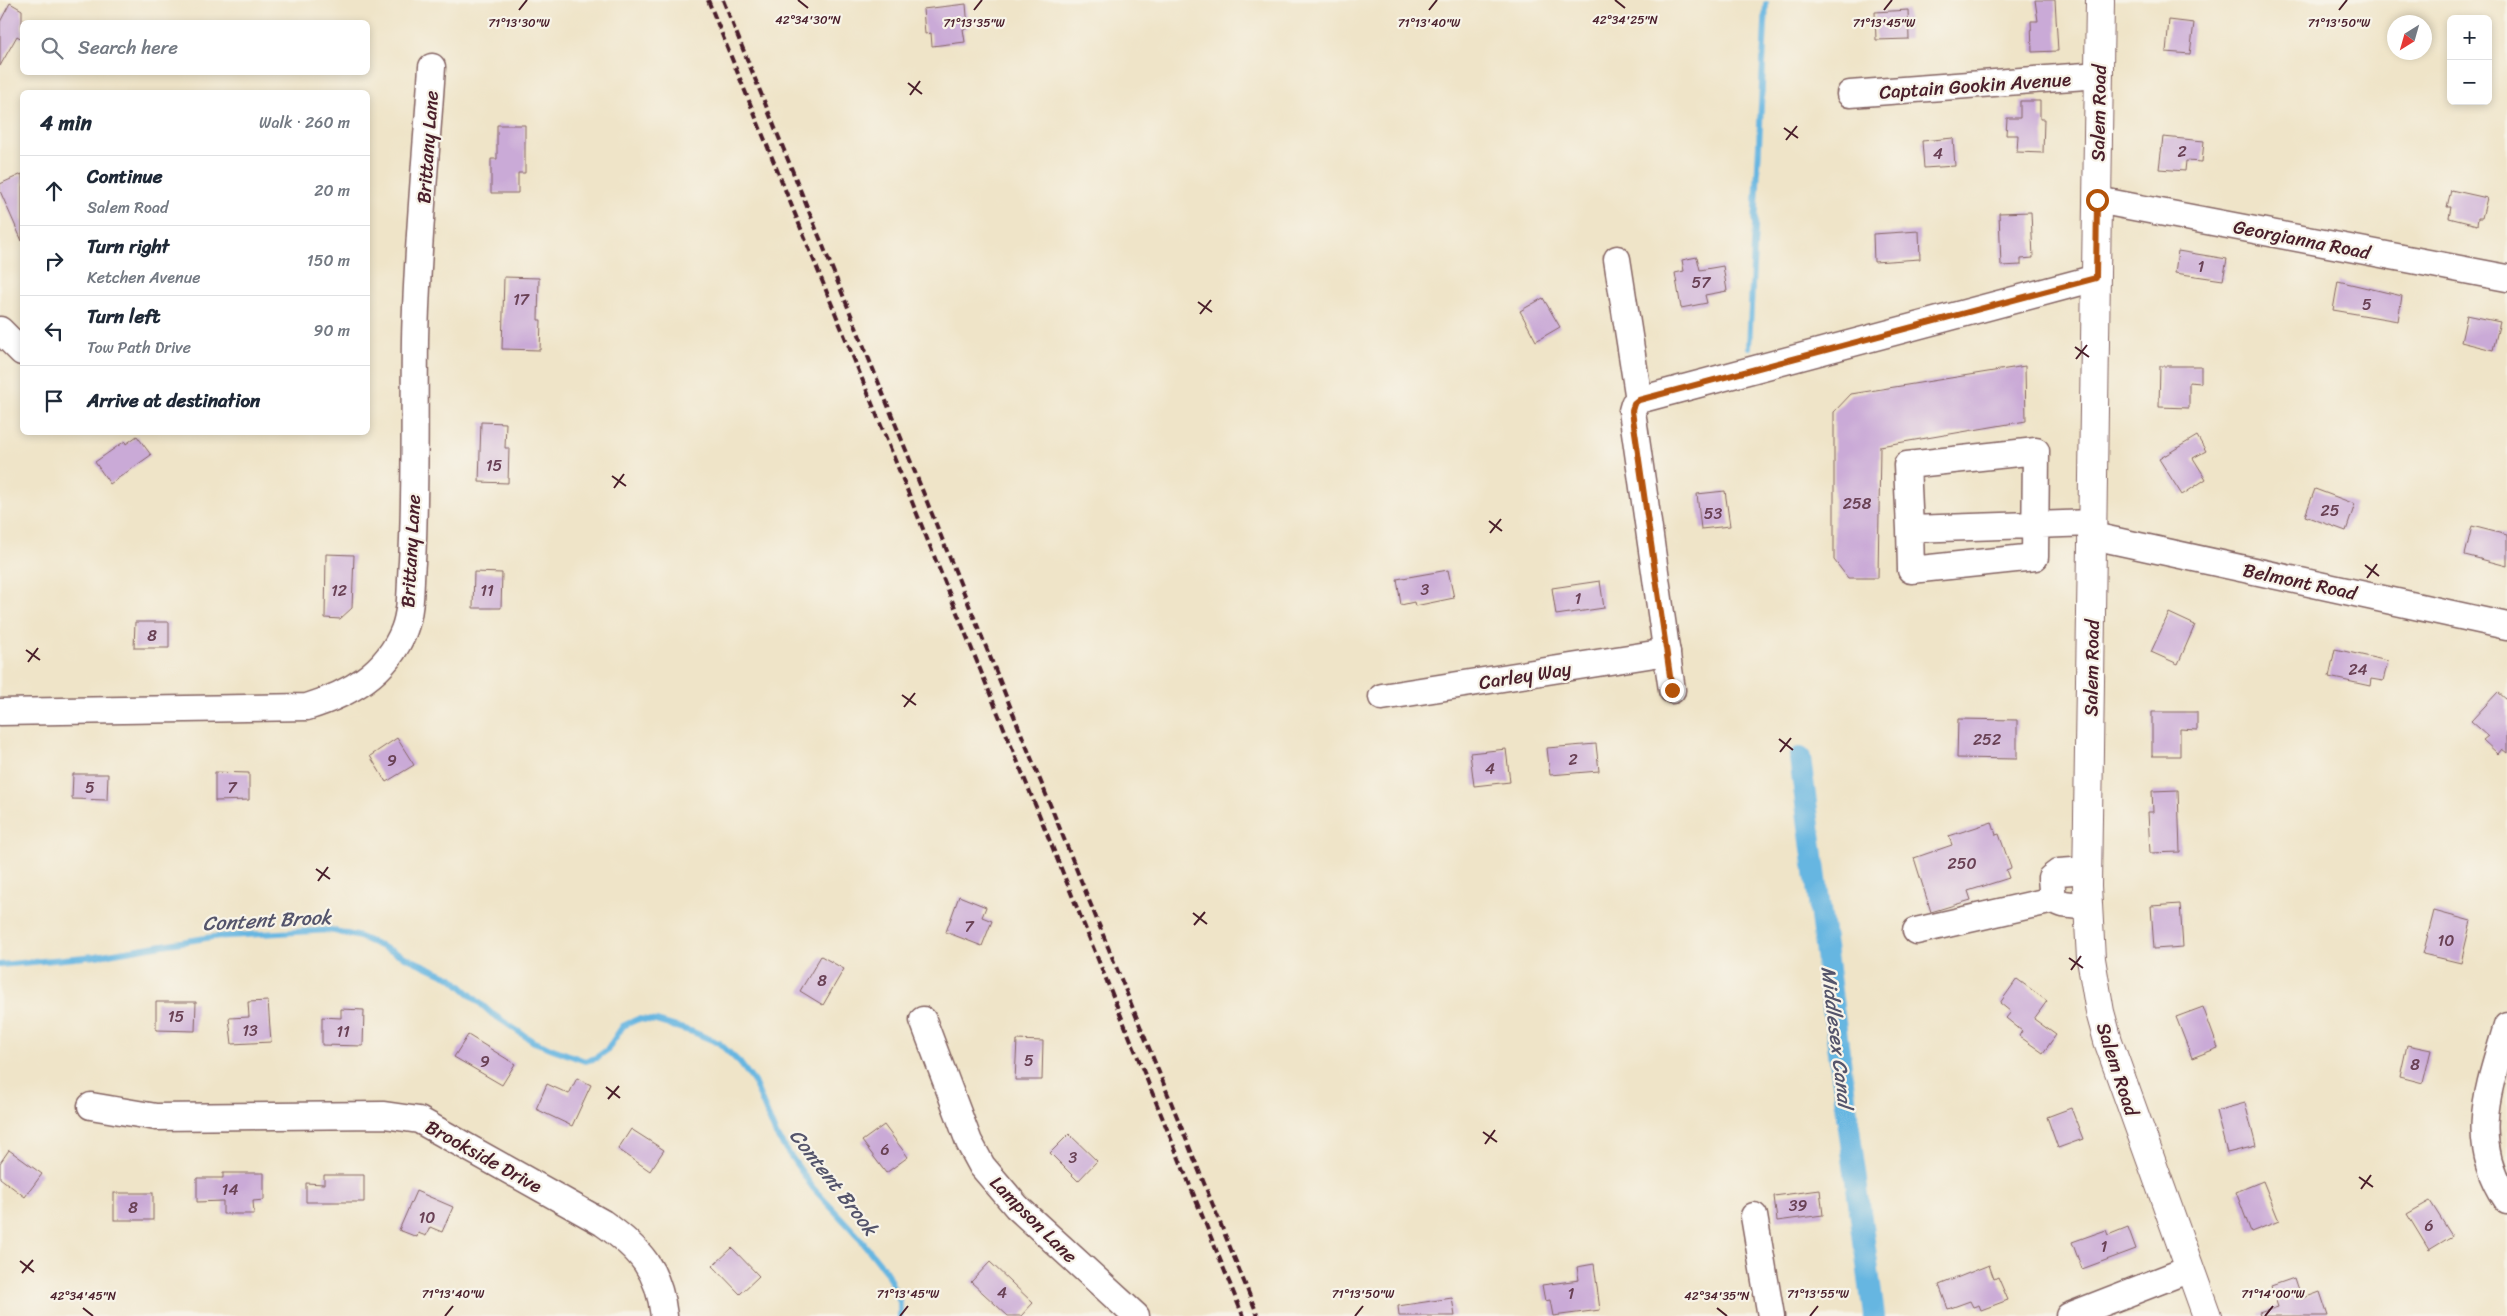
<!DOCTYPE html>
<html lang="en">
<head>
<meta charset="utf-8">
<style>
  body { margin:0; font-family:Sriracha,sans-serif; background:#f2f2f3; color:#1f2937 }
  .controls { position:absolute; right:15px; top:15px; display:grid; overflow:hidden; border-radius:8px; box-shadow:0 2px 8px #0003 }
  .controls button { width:45px; height:45px; display:grid; place-items:center; padding:0; border:0; border-bottom:1px solid #e0e1e3; background:#fff; color:#1f2937; font:25px sans-serif }
  .compass { position:absolute; left:2387px; top:15px; width:45px; height:45px; border-radius:50%; background:#fff; box-shadow:0 2px 8px #0003; rotate:217deg }
  .stop { position:absolute; width:15px; height:15px; margin:-11px; border:4px solid #b45309; border-radius:50%; background:#fff }
  .stop.end { background:#b45309; border-color:#fff; box-shadow:0 1px 5px #0008 }
  .list { margin:0; padding:0; list-style:none }
  h2 { display:flex; justify-content:space-between; align-items:center; height:65px; margin:0; padding:0 20px; font-size:21px }
  h2 small { font-size:16px; font-weight:400; color:#747a83 }
  .list li { display:grid; grid-template-columns:32px 1fr auto; gap:15px; align-items:center; box-sizing:border-box; height:70px; padding:0 20px; border-top:1px solid #e0e1e3 }
  .list b { display:block; font-size:19px; white-space:nowrap }
  .list p { margin:0; font-size:16px; white-space:nowrap; color:#747a83 }
  .list em { font-size:16px; font-style:normal; color:#747a83 }
  .icon { flex:none; width:28px; height:28px; fill:none; stroke:currentColor; stroke-width:2; stroke-linecap:round; stroke-linejoin:round }
  .map { position:relative; flex:none; width:2507px; height:1316px; overflow:hidden }
  .search { position:absolute; background:#fff; box-shadow:0 2px 8px #0003; left:20px; top:20px; width:350px; height:55px; display:flex; align-items:center; gap:12px; box-sizing:border-box; padding:0 18px; border-radius:8px; color:#747a83; font-size:19px }
  .panel { position:absolute; background:#fff; box-shadow:0 2px 8px #0003; left:20px; top:90px; width:350px; height:345px; border-radius:8px }
  .map>svg:first-child { display:block }
</style>
</head>
<body>
<div class="map">
<svg width="2507" height="1316" viewBox="0 0 2507 1316">
  <rect width="100%" height="100%" fill="#f7f3e8"/>
  <filter id="ink" filterUnits="userSpaceOnUse"><feTurbulence type="fractalNoise" baseFrequency=".02" numOctaves="2"/><feDisplacementMap in="SourceGraphic" scale="10" xChannelSelector="R" yChannelSelector="G"/><feConvolveMatrix kernelMatrix="1 2 1 2 8 2 1 2 1" color-interpolation-filters="sRGB"/></filter>
  <filter id="wash" filterUnits="userSpaceOnUse"><feTurbulence type="fractalNoise" baseFrequency=".0096" numOctaves="4" result="noise"/><feDisplacementMap in="SourceGraphic" scale="20" xChannelSelector="R" yChannelSelector="G"/><feGaussianBlur stdDeviation="1.12" result="paint"/><feColorMatrix in="noise" values="0 0 0 0 0 0 0 0 0 0 0 0 0 0 0 0 0 1.4 0 .05"/><feComposite in="paint" operator="in"/></filter>
  <g filter="url(#wash)">
    <rect width="100%" height="100%" fill="#efe4c8"/>
    <g fill="none" stroke-linecap="round" stroke-linejoin="round">
      <g stroke="#66b6e1" stroke-width="6">
        <polyline points="1749,347 1766,4"/>
        <polyline points="0,965 96,956 212,937 330,930 360,937 452,978 491,1013 534,1042 585,1061 596,1058 607,1050 623,1026 638,1019 656,1021 693,1032 719,1043 740,1063 754,1082 776,1135 813,1188 856,1234 886,1271 900,1302 900,1316"/>
      </g>
      <polyline stroke="#66b6e1" stroke-width="22" points="1800,758 1874,1316"/>
    </g>
    <g id="blocks">
      <g fill="#caaad7">
        <polygon points="2035,0 2055,0 2058,51 2032,52 2031,21 2038,21"/>
        <polygon points="10,3 22,10 22,39 17,36 0,66 0,22"/>
        <polygon points="966,4 968,28 963,29 965,42 932,46 931,33 925,34 923,9"/>
        <polygon points="1908,10 1909,39 1876,40 1875,12"/>
        <polygon points="2169,20 2194,23 2190,54 2166,52"/>
        <polygon points="2020,101 2040,101 2040,119 2044,119 2043,153 2017,152 2018,135 2006,135 2007,118 2020,118"/>
        <polygon points="497,125 525,125 525,173 518,173 518,193 491,193 491,159 497,159"/>
        <polygon points="2163,137 2204,141 2202,162 2186,161 2185,171 2159,169"/>
        <polygon points="1953,138 1955,166 1924,168 1922,141"/>
        <polygon points="22,174 22,241 0,191 0,184"/>
        <polygon points="2451,190 2487,198 2482,218 2478,218 2477,225 2449,218 2451,207 2447,207"/>
        <polygon points="2031,212 2033,258 2021,259 2021,265 2001,266 1999,213"/>
        <polygon points="1919,231 1920,259 1874,262 1873,234"/>
        <polygon points="2178,251 2227,259 2223,280 2175,273"/>
        <polygon points="1697,257 1700,270 1723,266 1727,291 1705,295 1707,303 1681,308 1675,273 1684,271 1682,260"/>
        <polygon points="504,277 539,278 538,320 541,320 540,350 502,349"/>
        <polygon points="2338,281 2402,296 2398,321 2333,310"/>
        <polygon points="1543,298 1560,327 1536,341 1520,311"/>
        <polygon points="2467,315 2500,322 2493,350 2461,342"/>
        <polygon points="2025,366 2026,421 1880,446 1878,578 1848,578 1834,560 1834,412 1851,394"/>
        <polygon points="2160,366 2201,366 2201,383 2189,382 2189,408 2159,407"/>
        <polygon points="481,422 506,423 505,448 509,448 508,483 479,482"/>
        <polygon points="137,436 151,455 110,484 95,462 125,441 126,444"/>
        <polygon points="2197,436 2206,451 2193,458 2206,479 2182,495 2159,459"/>
        <polygon points="2315,489 2355,504 2346,531 2305,516"/>
        <polygon points="1725,491 1730,526 1701,529 1697,494"/>
        <polygon points="2472,526 2507,535 2507,566 2465,555"/>
        <polygon points="326,554 354,555 352,608 340,619 325,618"/>
        <polygon points="1448,570 1454,598 1415,606 1414,602 1401,605 1397,579"/>
        <polygon points="474,572 502,573 501,608 473,608"/>
        <polygon points="1600,581 1604,608 1556,615 1552,588"/>
        <polygon points="2169,613 2195,625 2178,664 2151,652"/>
        <polygon points="135,622 169,622 169,648 134,648"/>
        <polygon points="2335,649 2388,661 2383,681 2371,679 2370,686 2329,677"/>
        <polygon points="2498,692 2507,700 2507,753 2502,749 2498,754 2483,740 2488,736 2471,721"/>
        <polygon points="2152,712 2197,712 2197,730 2180,729 2180,756 2152,756"/>
        <polygon points="1958,719 2017,720 2017,759 1957,758"/>
        <polygon points="397,738 414,765 386,782 370,756"/>
        <polygon points="1596,744 1599,771 1550,775 1547,748"/>
        <polygon points="1506,749 1510,782 1474,786 1470,753"/>
        <polygon points="215,772 249,773 249,800 215,801"/>
        <polygon points="73,774 108,774 107,800 72,799"/>
        <polygon points="2178,790 2180,852 2150,853 2148,812 2153,812 2152,791"/>
        <polygon points="1992,822 1996,835 1999,834 2011,868 2006,870 2009,878 1968,891 1971,900 1931,912 1914,858 1952,845 1949,836"/>
        <polygon points="959,896 986,907 982,917 992,921 982,946 946,932"/>
        <polygon points="2180,904 2183,947 2154,949 2151,906"/>
        <polygon points="2434,911 2471,921 2461,963 2423,954"/>
        <polygon points="821,956 844,969 823,1005 800,991"/>
        <polygon points="2017,979 2047,1001 2034,1019 2056,1035 2043,1053 2019,1036 2022,1031 2006,1018 2011,1012 2000,1003"/>
        <polygon points="268,1001 271,1042 232,1044 229,1018 249,1017 248,1002"/>
        <polygon points="156,1002 196,1002 195,1031 156,1030"/>
        <polygon points="2203,1007 2218,1048 2192,1058 2176,1017"/>
        <polygon points="341,1009 364,1010 363,1046 322,1045 322,1017 341,1018"/>
        <polygon points="468,1035 515,1064 502,1085 454,1057"/>
        <polygon points="1017,1040 1043,1041 1042,1080 1015,1080"/>
        <polygon points="2407,1045 2431,1050 2423,1083 2400,1077"/>
        <polygon points="577,1078 591,1085 572,1126 536,1109 547,1084 569,1094"/>
        <polygon points="2245,1103 2256,1146 2227,1153 2216,1111"/>
        <polygon points="2071,1108 2083,1139 2058,1148 2047,1117"/>
        <polygon points="884,1125 908,1157 886,1173 862,1141"/>
        <polygon points="631,1129 664,1150 650,1171 618,1149"/>
        <polygon points="1069,1134 1097,1161 1078,1181 1050,1153"/>
        <polygon points="9,1150 42,1174 25,1197 0,1178 0,1163"/>
        <polygon points="223,1173 264,1173 264,1200 253,1201 254,1214 223,1214 223,1201 197,1202 197,1178 223,1178"/>
        <polygon points="324,1175 364,1175 364,1202 306,1202 306,1183 324,1184"/>
        <polygon points="2263,1181 2279,1221 2251,1232 2236,1192"/>
        <polygon points="1820,1190 1823,1215 1777,1221 1774,1196"/>
        <polygon points="416,1191 453,1207 442,1232 430,1227 426,1236 418,1233 417,1237 399,1230"/>
        <rect x="114" y="1193" width="39" height="27"/>
        <polygon points="2430,1201 2452,1236 2429,1250 2407,1214"/>
        <polygon points="2128,1227 2136,1249 2082,1269 2072,1242 2106,1230 2108,1235"/>
        <polygon points="732,1248 759,1276 740,1294 713,1266"/>
        <polygon points="990,1262 1033,1303 1021,1316 1008,1316 971,1282"/>
        <polygon points="1594,1264 1600,1310 1553,1316 1550,1300 1545,1301 1542,1285 1579,1280 1577,1267"/>
        <polygon points="1989,1265 1994,1279 1998,1277 2008,1300 1981,1310 1979,1305 1973,1307 1970,1301 1948,1309 1939,1285"/>
        <polygon points="2294,1278 2301,1299 2320,1292 2328,1316 2260,1316 2259,1313 2278,1307 2271,1286"/>
        <polygon points="1452,1298 1455,1316 1399,1316 1398,1306"/>
      </g>
    </g>
  </g>
  <g filter="url(#ink)">
    <use href="#blocks" fill-opacity="0" stroke="#846462" stroke-width="1"/>
    <g fill="none" stroke-linecap="round" stroke-linejoin="round">
      <g stroke="#846462" stroke-width="29">
        <g id="minor">
          <polyline points="1850,94 2099,75"/>
          <polyline points="2097,200 2507,278"/>
          <polyline points="1617,259 1639,400 1634,404 1632,411 1672,690"/>
          <polyline points="0,330 22,352"/>
          <polyline points="1639,400 2096,278"/>
          <polyline points="1910,529 1907,465 2036,451 2035,557 1911,570 1910,529 2093,523"/>
          <polyline points="2093,536 2507,626"/>
          <polyline points="1382,697 1667,652"/>
          <path d="M0,712l307,-5c42,-13 80,-34 97,-77 8,-21 6,-46 8,-68 4,-74 2,-149 3,-223 2,-91 11,-182 17,-272"/>
          <polyline points="2087,870 2059,872 2051,878 2053,900 2063,904 2088,907"/>
          <polyline points="1916,931 2053,900"/>
          <polyline points="923,1020 969,1142 982,1166 1017,1207 1136,1316"/>
          <path d="M2507,1026c-18,61 -40,115 0,174"/>
          <path d="M91,1106l65,11 228,-2 35,5 184,103c37,26 56,47 61,93"/>
          <polyline points="1754,1216 1771,1316"/>
          <polyline points="2069,1316 2190,1269"/>
        </g>
      </g>
      <g stroke="#846462" stroke-width="30">
        <polyline id="major" points="2100,0 2087,886 2091,959 2100,1012 2108,1041 2207,1316"/>
      </g>
      <use href="#minor" stroke="#fff" stroke-width="26"/>
      <use href="#major" stroke="#fff" stroke-width="28"/>
      <g stroke="#4a1f2b" stroke-width="4" stroke-dasharray="8 4" stroke-linecap="butt">
        <polyline points="708,0 1243,1316"/>
        <polyline points="723,0 1258,1316"/>
      </g>
    </g>
  </g>
  <g fill="none" stroke-linecap="round" stroke-linejoin="round" filter="url(#ink)">
    <polyline stroke="#b45309" stroke-width="6" points="1672,690 1632,411 1634,404 1639,400 2096,278 2097,200"/>
  </g>
  <path fill="none" stroke="#4a1f2b" stroke-width="2" d="M798,0l10,8M1615,0l10,8M519,10l8,-10M974,10l8,-10M1429,10l8,-10M1884,10l8,-10M2339,10l8,-10M908,83l14,11M910,95l10,-14M1784,128l14,10M1786,140l11,-14M1198,302l14,10M1200,314l11,-14M2075,347l14,10M2076,359l11,-14M612,476l14,10M614,488l10,-14M1489,521l13,10M1490,533l11,-14M2365,565l14,11M2367,578l10,-14M26,650l14,10M28,662l10,-14M902,695l14,10M904,707l11,-14M1779,739l14,11M1780,752l11,-14M316,869l14,10M318,881l10,-14M1193,913l14,11M1194,925l11,-13M2069,958l14,10M2071,970l10,-14M606,1087l14,11M608,1099l11,-13M1483,1132l14,10M1485,1144l10,-14M2359,1177l14,10M2361,1189l10,-14M20,1261l14,11M22,1273l11,-13M83,1308l10,8M1717,1308l10,8M445,1316l8,-10M900,1316l8,-10M1355,1316l8,-10M1810,1316l8,-10M2265,1316l8,-10"/>
  <g text-anchor="middle" stroke-width="4.5" stroke-linejoin="round" paint-order="stroke">
    <g font-size="16" fill="#6a4256">
      <text x="2182" y="157">2</text>
      <text x="1938" y="159">4</text>
      <text x="2201" y="272">1</text>
      <text x="1701" y="288">57</text>
      <text x="521" y="305">17</text>
      <text x="2367" y="310">5</text>
      <text x="494" y="471">15</text>
      <text x="1857" y="509">258</text>
      <text x="2330" y="516">25</text>
      <text x="1713" y="519">53</text>
      <text x="1425" y="595">3</text>
      <text x="339" y="596">12</text>
      <text x="487" y="596">11</text>
      <text x="1578" y="604">1</text>
      <text x="152" y="641">8</text>
      <text x="2358" y="675">24</text>
      <text x="1987" y="745">252</text>
      <text x="1573" y="765">2</text>
      <text x="392" y="766">9</text>
      <text x="1490" y="774">4</text>
      <text x="90" y="793">5</text>
      <text x="232" y="793">7</text>
      <text x="1962" y="869">250</text>
      <text x="969" y="932">7</text>
      <text x="2446" y="946">10</text>
      <text x="822" y="986">8</text>
      <text x="176" y="1022">15</text>
      <text x="250" y="1036">13</text>
      <text x="343" y="1037">11</text>
      <text x="1029" y="1066">5</text>
      <text x="485" y="1067">9</text>
      <text x="2415" y="1070">8</text>
      <text x="885" y="1155">6</text>
      <text x="1073" y="1163">3</text>
      <text x="230" y="1195">14</text>
      <text x="1798" y="1211">39</text>
      <text x="133" y="1213">8</text>
      <text x="427" y="1223">10</text>
      <text x="2429" y="1231">6</text>
      <text x="2104" y="1252">1</text>
      <text x="1002" y="1298">4</text>
      <text x="1571" y="1299">1</text>
    </g>
    <g font-size="19" fill="#4a1f2b" stroke="#f7f3e8">
      <text transform="translate(1975 85) rotate(-4)" y="7">Captain Gookin Avenue</text>
      <text transform="translate(2098 113) rotate(-89)" y="7">Salem Road</text>
      <text transform="translate(427 147) rotate(-86)" y="7">Brittany Lane</text>
      <text transform="translate(2302 239) rotate(11)" y="7">Georgianna Road</text>
      <text transform="translate(410 551) rotate(-87)" y="7">Brittany Lane</text>
      <text transform="translate(2300 581) rotate(12)" y="7">Belmont Road</text>
      <text transform="translate(2091 668) rotate(-89)" y="7">Salem Road</text>
      <text transform="translate(1525 675) rotate(-9)" y="7">Carley Way</text>
      <text transform="translate(2118 1069) rotate(72)" y="7">Salem Road</text>
      <text transform="translate(484 1156) rotate(29)" y="7">Brookside Drive</text>
      <text transform="translate(1034 1219) rotate(45)" y="7">Lampson Lane</text>
    </g>
    <g font-size="20" font-style="italic" fill="#54546b" stroke="#f7f3e8">
      <text transform="translate(267 920) rotate(-3)" y="7">Content Brook</text>
      <text transform="translate(1837 1037) rotate(83)" y="7">Middlesex Canal</text>
      <text transform="translate(834 1182) rotate(52)" y="7">Content Brook</text>
    </g>
  </g>
  <g font-size="12" text-anchor="middle" fill="#4a1f2b" stroke="#f7f3e8" stroke-width="4.5" stroke-linejoin="round" paint-order="stroke">
    <text x="808" y="24">42°34'30"N</text>
    <text x="1625" y="24">42°34'25"N</text>
    <text x="519" y="27">71°13'30"W</text>
    <text x="974" y="27">71°13'35"W</text>
    <text x="1429" y="27">71°13'40"W</text>
    <text x="1884" y="27">71°13'45"W</text>
    <text x="2339" y="27">71°13'50"W</text>
    <text x="453" y="1298">71°13'40"W</text>
    <text x="908" y="1298">71°13'45"W</text>
    <text x="1363" y="1298">71°13'50"W</text>
    <text x="1818" y="1298">71°13'55"W</text>
    <text x="2273" y="1298">71°14'00"W</text>
    <text x="83" y="1300">42°34'45"N</text>
    <text x="1717" y="1300">42°34'35"N</text>
  </g>
</svg>
<div class="controls">
<button>+</button>
<button>−</button>
</div>
<svg class="compass" viewBox="-18 -18 36 36"><path d="M0-13l5 13h-10z" fill="#e53935"/><path d="M0 13l5-13h-10z" fill="#747a83"/></svg>
<div class="stop" style="left:2097px;top:200px"></div>
<div class="stop end" style="left:1672px;top:690px"></div>
<div class="search"><svg class="icon" aria-label="search" viewBox="0 0 24 24"><circle cx="10" cy="10" r="6"/><path d="M15 15l6 6"/></svg>Search here</div>
<section class="panel">
<h2>4 min<small>Walk · 260 m</small></h2>
<ul class="list">
<li><svg class="icon" aria-label="ahead" viewBox="0 0 24 24"><path d="M12 20V5M6 11l6-6 6 6"/></svg><div><b>Continue</b><p>Salem Road</p></div><em>20 m</em></li>
<li><svg class="icon" aria-label="right" viewBox="0 0 24 24"><path d="M7 20v-9h11M14 6l5 5-5 5"/></svg><div><b>Turn right</b><p>Ketchen Avenue</p></div><em>150 m</em></li>
<li><svg class="icon" aria-label="left" viewBox="0 0 24 24"><path d="M17 20v-9H6M10 6l-5 5 5 5"/></svg><div><b>Turn left</b><p>Tow Path Drive</p></div><em>90 m</em></li>
<li><svg class="icon" aria-label="arrive" viewBox="0 0 24 24"><path d="M6 21V4h12l-3 4 3 4H6"/></svg><div><b>Arrive at destination</b></div></li>
</ul>
</section>
</div>
</body>
</html>
